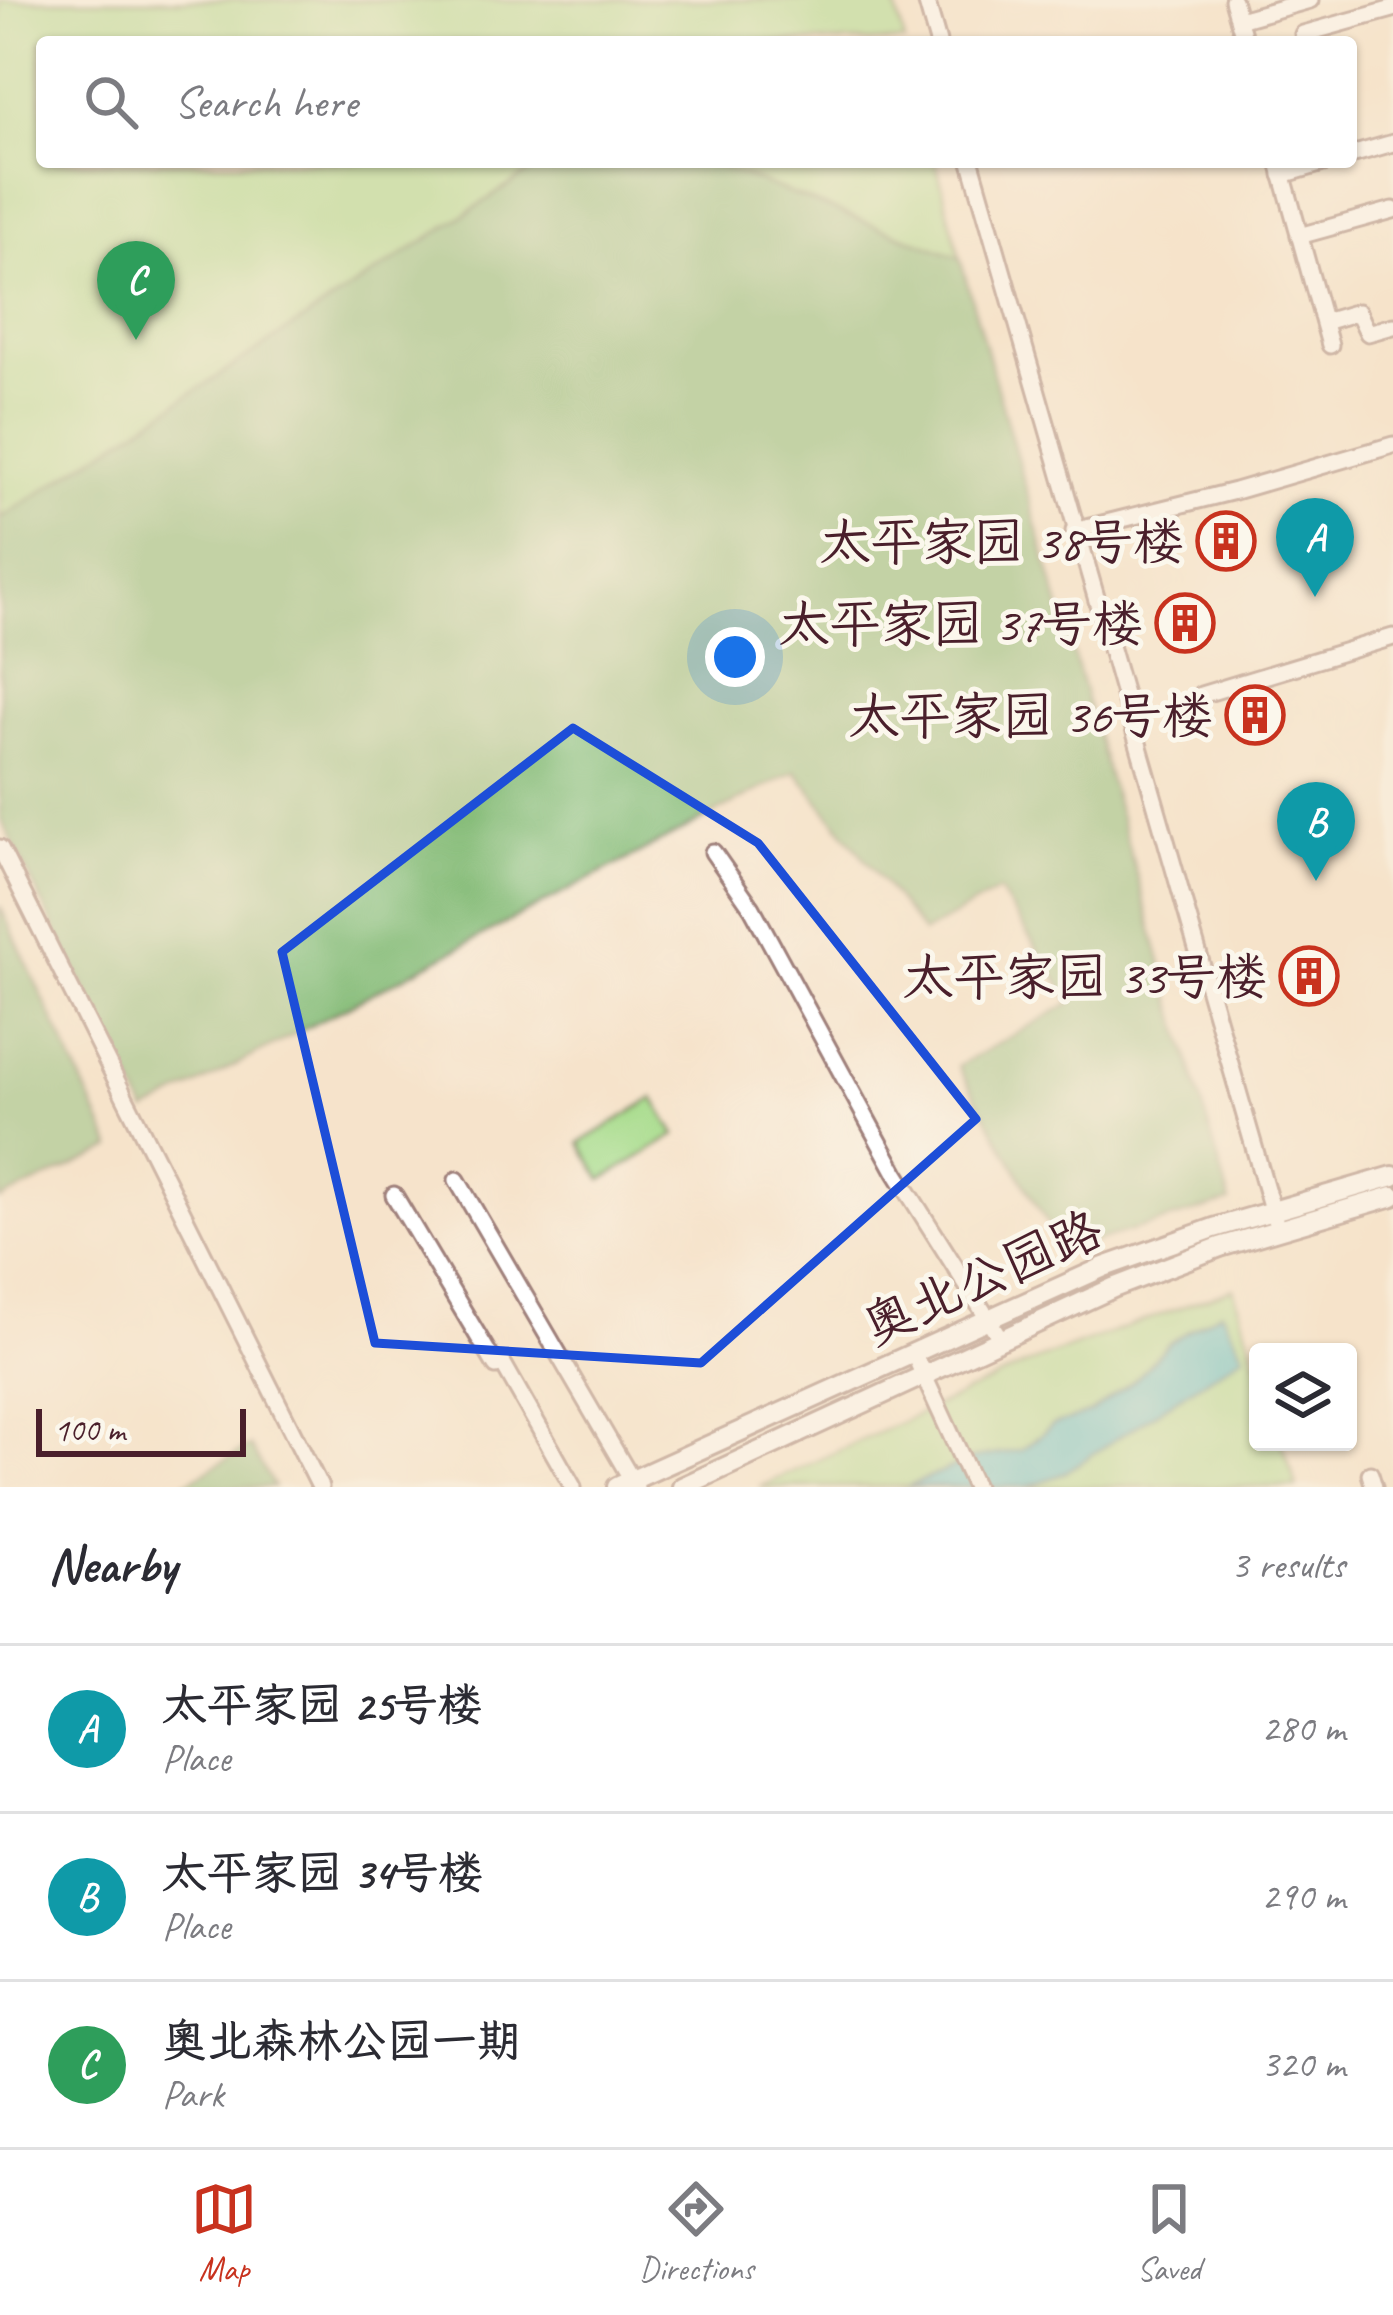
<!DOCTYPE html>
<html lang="en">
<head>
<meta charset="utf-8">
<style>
  body { margin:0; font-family:Caveat,"LXGW WenKai TC",sans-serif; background:#f7f7f7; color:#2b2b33 }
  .controls { position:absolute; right:36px; bottom:36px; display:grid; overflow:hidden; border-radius:12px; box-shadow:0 3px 9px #0004 }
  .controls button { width:108px; height:108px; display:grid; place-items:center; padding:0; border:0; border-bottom:3px solid #e1e1e2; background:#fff; color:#2b2b33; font:60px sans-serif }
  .scale { position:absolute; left:36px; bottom:30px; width:210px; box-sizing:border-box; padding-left:12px; border:6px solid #4a1f2b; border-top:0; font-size:33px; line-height:42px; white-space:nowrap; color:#4a1f2b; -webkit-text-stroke:9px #fbf7ec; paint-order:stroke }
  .you { position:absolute; left:735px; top:657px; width:42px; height:42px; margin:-30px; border:9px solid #fff; border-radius:50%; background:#1a73e8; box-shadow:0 0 0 18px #1a73e833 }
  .badge { display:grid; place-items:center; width:78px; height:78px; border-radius:50%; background:#c8321e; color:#fff; font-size:39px; font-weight:700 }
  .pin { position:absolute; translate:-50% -99px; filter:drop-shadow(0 3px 6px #0008) }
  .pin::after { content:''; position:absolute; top:63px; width:42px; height:36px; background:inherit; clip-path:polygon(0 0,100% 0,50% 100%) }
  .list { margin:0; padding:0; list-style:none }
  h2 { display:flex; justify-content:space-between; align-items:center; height:156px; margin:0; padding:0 48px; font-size:51px }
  h2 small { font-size:39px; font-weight:400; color:#7c7c81 }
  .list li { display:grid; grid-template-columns:78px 1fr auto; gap:36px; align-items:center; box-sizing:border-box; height:168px; padding:0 48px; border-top:3px solid #e1e1e2 }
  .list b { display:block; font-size:45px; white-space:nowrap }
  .list p { margin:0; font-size:39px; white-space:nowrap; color:#7c7c81 }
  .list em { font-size:39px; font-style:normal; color:#7c7c81 }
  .icon { flex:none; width:66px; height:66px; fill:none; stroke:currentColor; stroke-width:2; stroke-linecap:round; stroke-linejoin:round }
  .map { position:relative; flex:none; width:1393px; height:1487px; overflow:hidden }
  .search { position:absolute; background:#fff; box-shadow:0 3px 9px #0004; left:36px; right:36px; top:36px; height:132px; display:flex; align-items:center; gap:30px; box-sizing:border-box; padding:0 42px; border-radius:12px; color:#7c7c81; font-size:45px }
  .sheet { height:660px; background:#fff }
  nav { display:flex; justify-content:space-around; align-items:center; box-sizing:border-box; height:168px; border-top:3px solid #e1e1e2; background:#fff; font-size:33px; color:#7c7c81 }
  nav a { display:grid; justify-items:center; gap:6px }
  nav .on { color:#c8321e }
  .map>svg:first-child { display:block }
</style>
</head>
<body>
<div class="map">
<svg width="1393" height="1487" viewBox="0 0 1393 1487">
  <rect width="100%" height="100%" fill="#fbf7ec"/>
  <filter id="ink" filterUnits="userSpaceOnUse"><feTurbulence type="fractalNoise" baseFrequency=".00833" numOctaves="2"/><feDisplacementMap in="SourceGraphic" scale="24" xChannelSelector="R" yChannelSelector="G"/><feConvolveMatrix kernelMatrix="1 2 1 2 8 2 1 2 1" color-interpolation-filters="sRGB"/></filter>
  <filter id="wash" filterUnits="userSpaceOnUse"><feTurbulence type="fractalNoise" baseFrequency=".004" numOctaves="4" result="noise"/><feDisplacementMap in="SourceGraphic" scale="48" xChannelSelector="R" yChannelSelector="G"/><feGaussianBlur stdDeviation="2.7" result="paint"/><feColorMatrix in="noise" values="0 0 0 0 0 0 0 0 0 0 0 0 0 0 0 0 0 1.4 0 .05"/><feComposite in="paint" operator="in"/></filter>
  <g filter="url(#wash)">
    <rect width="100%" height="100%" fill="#f6e3cb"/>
    <g fill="#a7dc8c" stroke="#787e5c" stroke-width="3">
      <polygon points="0,0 894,0 905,42 42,42 42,162 545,162 0,519"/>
      <polygon points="707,162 936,162 960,258"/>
      <polygon points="654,1098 676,1135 602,1180 580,1143"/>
      <polygon points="1233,1288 1258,1366 1258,1442 1282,1442 1297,1487 759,1487 1035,1361"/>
    </g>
    <g fill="#85bc78" stroke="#686e52" stroke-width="3">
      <polygon points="545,162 707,162 960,258 1230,1202 1063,1251 958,1066 1072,1002 999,891 923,933 796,771 146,1112 0,818 0,519"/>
      <polygon points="0,906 113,1148 0,1200"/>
      <polygon points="250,1446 274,1487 178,1487"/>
    </g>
    <polygon fill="#4fbdc6" stroke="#4c6e78" stroke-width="3" points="1221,1311 1244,1354 1063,1474 1026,1487 907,1487 975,1458 1022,1450 1053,1425 1090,1413 1137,1378 1169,1343"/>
  </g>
  <g filter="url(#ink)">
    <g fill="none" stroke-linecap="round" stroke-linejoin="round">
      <g stroke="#a0817b" stroke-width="21">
        <g id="minor">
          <polyline points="926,0 938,42"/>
          <polyline points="1233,0 1245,42"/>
          <polyline points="1239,20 1310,0"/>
          <polyline points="1305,42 1303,34 1393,9"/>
          <polyline points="1351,155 1393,143"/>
          <polyline points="971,162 1275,1220"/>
          <polyline points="1279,162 1330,345"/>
          <polyline points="1282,175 1327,162"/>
          <polyline points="1299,236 1393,210"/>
          <polyline points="1324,322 1358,312 1368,333 1393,326"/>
          <polyline points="1074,531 1235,491 1393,445"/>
          <polyline points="1201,695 1393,637"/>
          <polyline points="0,848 320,1487"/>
          <polyline points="713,852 752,908 896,1173 1000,1338"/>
          <polyline points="457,1180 636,1487"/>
          <polyline points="394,1195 496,1366 502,1362 573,1487"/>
          <polyline points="913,1352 975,1487"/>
          <polyline points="1370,1474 1374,1487"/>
        </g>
      </g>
      <g stroke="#a0817b" stroke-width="24">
        <g id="major">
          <polyline points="617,1487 1104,1267 1214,1228 1393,1176"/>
          <polyline points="682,1487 1113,1288 1220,1247 1393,1196"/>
        </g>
      </g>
      <use href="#minor" stroke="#fff" stroke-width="15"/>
      <use href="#major" stroke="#fff" stroke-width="18"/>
    </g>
  </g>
  <path d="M0 0H1393V1487H0ZM573,728l185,115 218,276 -275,244 -326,-20 -93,-391z" fill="#f6e3cb" fill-opacity=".55" fill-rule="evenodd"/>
  <path fill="none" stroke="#1d4ed8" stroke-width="9" stroke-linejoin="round" d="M573,728l185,115 218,276 -275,244 -326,-20 -93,-391z"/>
  <defs>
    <g id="building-ring" transform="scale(3)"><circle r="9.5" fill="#fbf7ec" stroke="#c8321e" stroke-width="1.5"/><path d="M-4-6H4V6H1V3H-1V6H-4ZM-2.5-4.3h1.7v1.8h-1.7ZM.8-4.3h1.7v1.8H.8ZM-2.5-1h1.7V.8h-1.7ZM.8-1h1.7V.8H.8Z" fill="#c8321e"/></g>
  </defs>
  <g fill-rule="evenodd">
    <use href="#building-ring" x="1226" y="541"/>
    <use href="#building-ring" x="1185" y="623"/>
    <use href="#building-ring" x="1255" y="715"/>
    <use href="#building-ring" x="1309" y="976"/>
  </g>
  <g text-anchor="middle" stroke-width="10" stroke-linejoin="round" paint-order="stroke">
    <g font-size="51" fill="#4a1f2b" stroke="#fbf7ec" text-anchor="end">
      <text x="1184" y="559">太平家园 38号楼</text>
      <text x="1143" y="641">太平家园 37号楼</text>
      <text x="1213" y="733">太平家园 36号楼</text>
      <text x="1267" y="994">太平家园 33号楼</text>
    </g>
    <g font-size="51" fill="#4a1f2b" stroke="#fbf7ec">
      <text transform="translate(982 1277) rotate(-24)" y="18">奥北公园路</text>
    </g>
  </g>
</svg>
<div class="controls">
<button><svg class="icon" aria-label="layers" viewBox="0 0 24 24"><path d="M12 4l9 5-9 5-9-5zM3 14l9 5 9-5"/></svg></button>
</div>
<div class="scale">100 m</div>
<div class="you"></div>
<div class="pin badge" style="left:1315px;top:597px;background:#0f9aa8">A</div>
<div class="pin badge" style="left:1316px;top:881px;background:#0f9aa8">B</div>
<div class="pin badge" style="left:136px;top:340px;background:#2e9e5b">C</div>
<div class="search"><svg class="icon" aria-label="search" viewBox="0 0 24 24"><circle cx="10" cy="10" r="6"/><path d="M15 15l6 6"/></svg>Search here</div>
</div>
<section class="sheet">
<h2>Nearby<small>3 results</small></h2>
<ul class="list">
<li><span class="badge" style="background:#0f9aa8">A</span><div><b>太平家园 25号楼</b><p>Place</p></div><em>280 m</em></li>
<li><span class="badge" style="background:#0f9aa8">B</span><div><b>太平家园 34号楼</b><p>Place</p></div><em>290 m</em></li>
<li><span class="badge" style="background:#2e9e5b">C</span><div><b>奥北森林公园一期</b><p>Park</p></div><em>320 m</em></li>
</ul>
</section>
<nav>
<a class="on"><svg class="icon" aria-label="map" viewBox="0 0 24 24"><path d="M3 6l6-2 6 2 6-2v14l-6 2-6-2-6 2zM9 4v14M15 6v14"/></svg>Map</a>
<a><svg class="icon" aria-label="directions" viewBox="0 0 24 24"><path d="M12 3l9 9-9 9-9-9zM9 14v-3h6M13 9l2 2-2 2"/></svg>Directions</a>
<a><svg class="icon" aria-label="saved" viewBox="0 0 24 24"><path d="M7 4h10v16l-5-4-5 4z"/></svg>Saved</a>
</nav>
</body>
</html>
